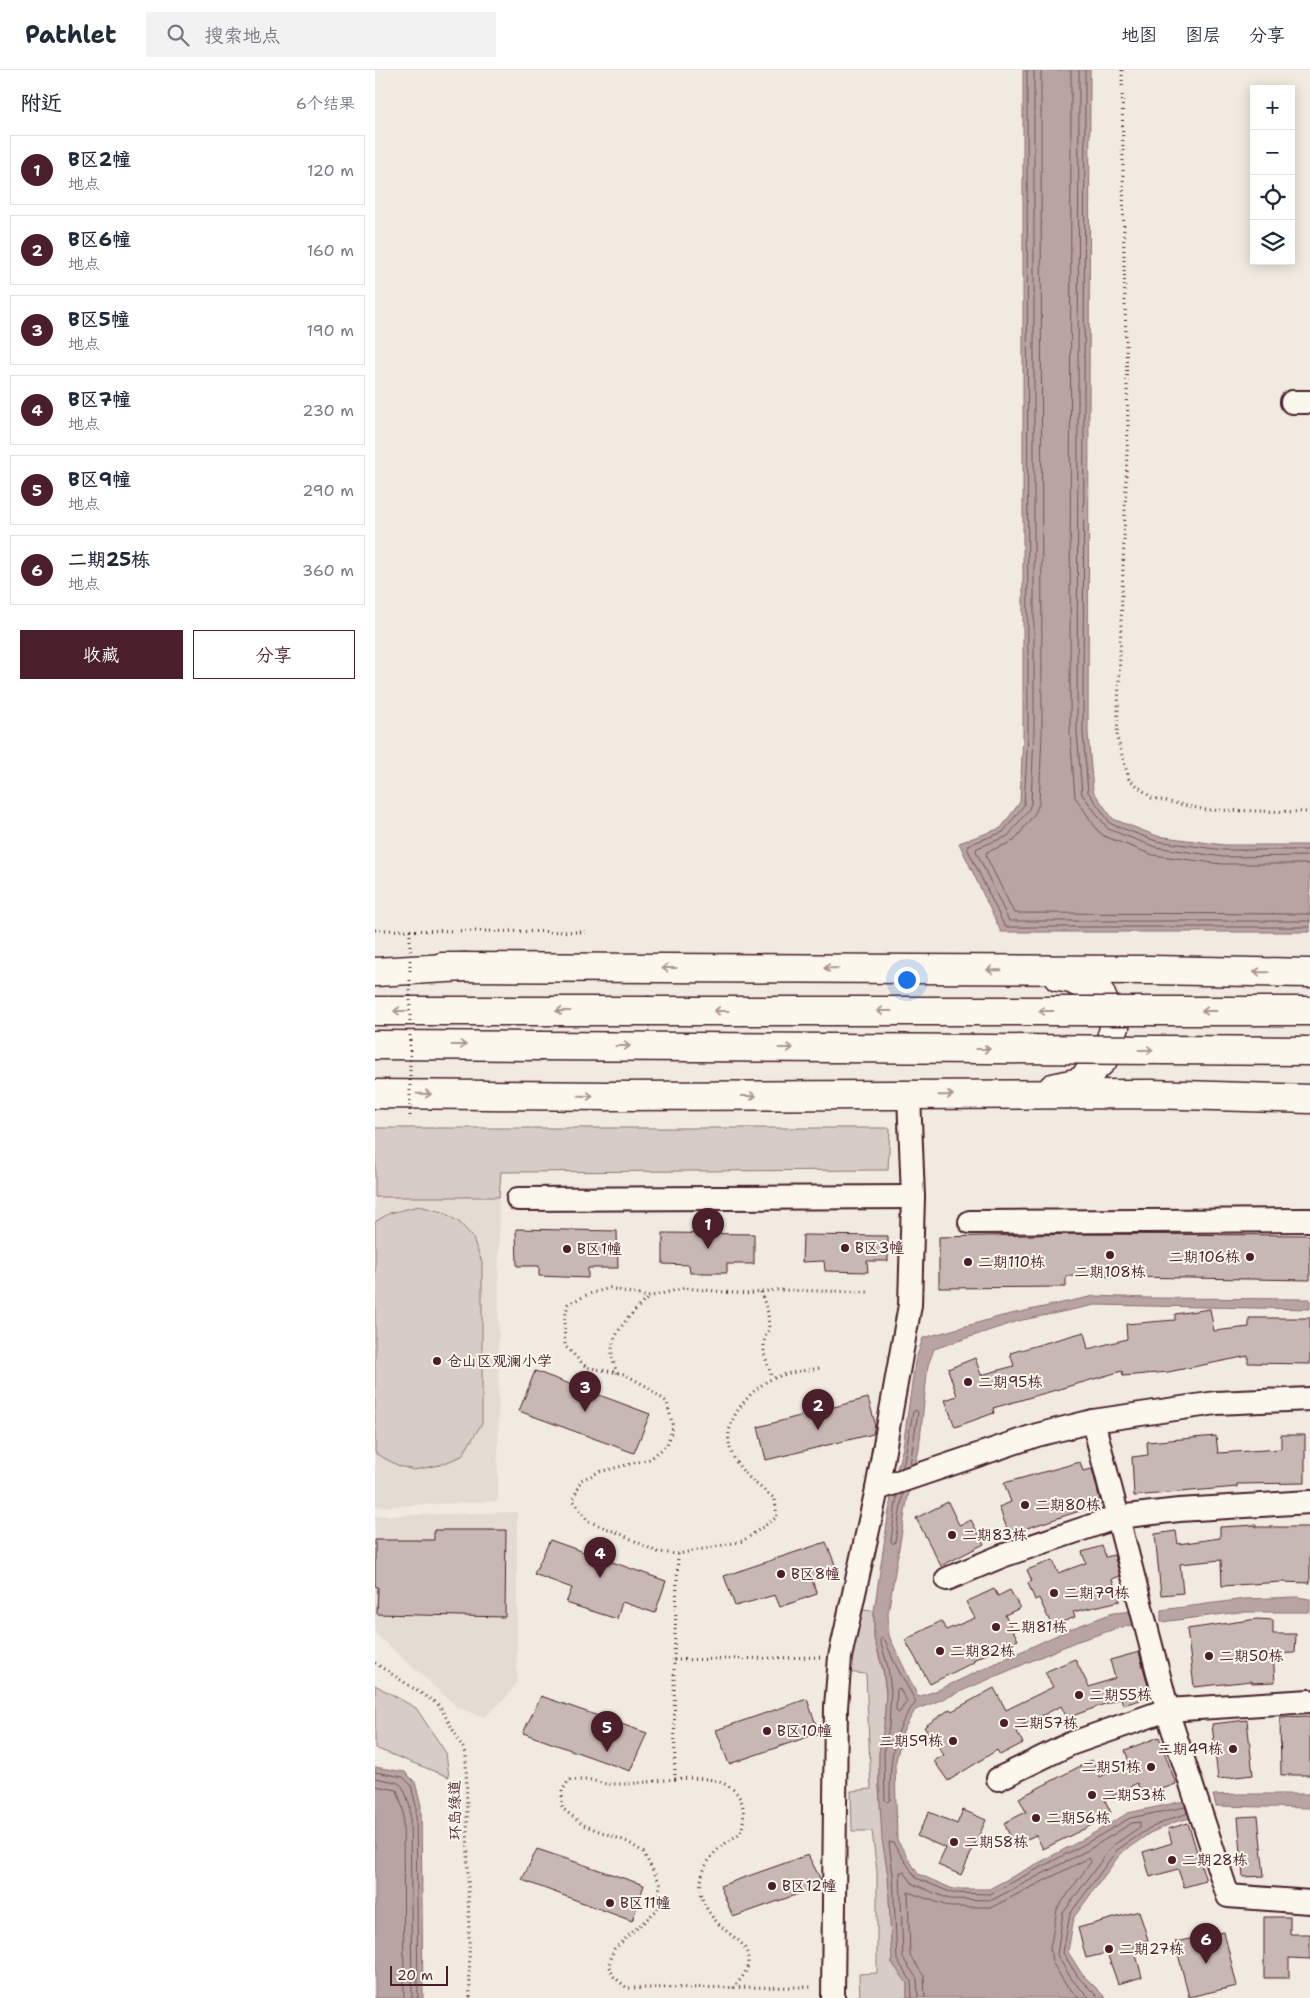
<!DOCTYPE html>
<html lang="zh">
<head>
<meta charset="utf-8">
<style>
  body { margin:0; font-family:"Shantell Sans","LXGW WenKai TC",sans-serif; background:#f2f2f3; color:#1f2937 }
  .controls { position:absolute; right:15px; top:15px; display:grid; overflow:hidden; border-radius:0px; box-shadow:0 2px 12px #0003 }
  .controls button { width:45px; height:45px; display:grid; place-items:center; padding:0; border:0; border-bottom:1px solid #e0e1e3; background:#fff; color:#1f2937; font:25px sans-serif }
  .scale { position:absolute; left:15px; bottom:12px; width:58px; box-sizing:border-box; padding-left:5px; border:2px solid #4a1f2b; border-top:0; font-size:14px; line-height:18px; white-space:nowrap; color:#4a1f2b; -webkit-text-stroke:4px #fbf7ec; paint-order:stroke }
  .you { position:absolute; left:531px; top:909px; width:18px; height:18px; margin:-12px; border:4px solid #fff; border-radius:50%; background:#1a73e8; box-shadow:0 0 0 8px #1a73e833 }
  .badge { display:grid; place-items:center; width:32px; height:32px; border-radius:50%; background:#4a1f2b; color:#fff; font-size:16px; font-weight:700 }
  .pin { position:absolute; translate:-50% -41px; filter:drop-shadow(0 1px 2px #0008) }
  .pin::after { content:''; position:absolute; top:26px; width:18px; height:15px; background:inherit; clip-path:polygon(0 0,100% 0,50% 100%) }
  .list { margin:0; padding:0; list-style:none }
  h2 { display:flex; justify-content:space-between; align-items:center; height:65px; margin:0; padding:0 20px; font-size:21px }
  h2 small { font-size:16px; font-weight:400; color:#747a83 }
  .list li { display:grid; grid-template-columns:32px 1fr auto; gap:15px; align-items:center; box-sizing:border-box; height:70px; margin:0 10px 10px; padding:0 10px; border:1px solid #e0e1e3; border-radius:0px }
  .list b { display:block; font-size:19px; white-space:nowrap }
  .list p { margin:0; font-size:16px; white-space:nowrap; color:#747a83 }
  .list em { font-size:16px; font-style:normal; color:#747a83 }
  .actions { display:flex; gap:10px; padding:15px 20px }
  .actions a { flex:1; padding:11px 0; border:1px solid #4a1f2b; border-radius:0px; text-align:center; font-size:18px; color:#4a1f2b }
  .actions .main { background:#4a1f2b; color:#fff }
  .icon { flex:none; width:28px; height:28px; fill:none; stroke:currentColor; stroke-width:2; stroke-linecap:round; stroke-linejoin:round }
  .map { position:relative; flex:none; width:935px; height:1928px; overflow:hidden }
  header { display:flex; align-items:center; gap:30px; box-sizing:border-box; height:70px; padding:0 25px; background:#fff; border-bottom:1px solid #e0e1e3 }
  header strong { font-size:24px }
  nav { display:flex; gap:28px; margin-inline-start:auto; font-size:18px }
  .search { width:350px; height:45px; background:#f2f2f3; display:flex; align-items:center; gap:12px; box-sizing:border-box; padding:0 18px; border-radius:0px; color:#747a83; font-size:19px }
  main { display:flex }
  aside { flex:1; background:#fff }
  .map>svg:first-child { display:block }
</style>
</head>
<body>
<header>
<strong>Pathlet</strong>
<div class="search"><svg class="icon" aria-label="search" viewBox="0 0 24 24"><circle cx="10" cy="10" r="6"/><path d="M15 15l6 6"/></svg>搜索地点</div>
<nav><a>地图</a><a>图层</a><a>分享</a></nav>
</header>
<main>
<aside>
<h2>附近<small>6个结果</small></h2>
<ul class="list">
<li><span class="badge">1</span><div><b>B区2幢</b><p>地点</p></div><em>120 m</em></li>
<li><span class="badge">2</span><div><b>B区6幢</b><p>地点</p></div><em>160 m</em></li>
<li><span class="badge">3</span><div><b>B区5幢</b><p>地点</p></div><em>190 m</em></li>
<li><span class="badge">4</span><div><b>B区7幢</b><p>地点</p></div><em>230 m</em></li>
<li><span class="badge">5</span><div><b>B区9幢</b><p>地点</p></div><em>290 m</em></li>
<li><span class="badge">6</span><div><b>二期25栋</b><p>地点</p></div><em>360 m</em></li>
</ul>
<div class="actions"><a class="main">收藏</a><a>分享</a></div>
</aside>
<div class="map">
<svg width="935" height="1928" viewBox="0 0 935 1928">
  <rect width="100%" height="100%" fill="#f0eae0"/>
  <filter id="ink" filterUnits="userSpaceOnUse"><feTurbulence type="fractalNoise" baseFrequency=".02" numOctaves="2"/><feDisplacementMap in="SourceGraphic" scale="10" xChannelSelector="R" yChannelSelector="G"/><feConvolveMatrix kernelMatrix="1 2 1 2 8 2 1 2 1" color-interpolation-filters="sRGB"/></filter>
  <g filter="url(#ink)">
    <g fill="#e4dbd2">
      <polygon points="0,1127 124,1127 123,1431 0,1437"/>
      <polygon points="142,1442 142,1612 131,1628 109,1647 82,1637 0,1563 0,1446"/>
    </g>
    <g fill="#d8ccc6" stroke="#917678">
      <polygon points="0,1058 515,1058 513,1100 126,1102 124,1127 0,1127"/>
      <polygon points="44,1136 68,1142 84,1152 97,1166 107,1192 107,1353 87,1386 65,1395 39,1400 24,1396 0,1383 0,1152 15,1143"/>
      <polygon points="485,1540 499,1541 499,1568 508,1601 511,1625 509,1657 504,1683 504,1716 508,1772 513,1805 517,1893 532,1913 532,1928 485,1928 484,1904 502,1903 502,1802 497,1761 477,1761 476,1721 496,1719 491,1604 470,1602"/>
      <polygon points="0,1615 41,1638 71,1683 74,1707 0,1678"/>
    </g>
    <g fill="#b8a4a2" stroke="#8c6f72">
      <polygon points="648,0 715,0 713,663 718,721 738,749 782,766 849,775 935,775 935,862 626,862 584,773 626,758 645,732 648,664"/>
      <polygon points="719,1226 773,1228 935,1229 935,1239 720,1235 643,1251 559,1279 553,1295 544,1379 532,1431 513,1543 514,1566 543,1627 563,1620 695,1559 738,1543 759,1541 761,1554 743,1558 700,1572 566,1630 540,1640 528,1661 520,1695 522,1770 543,1804 578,1819 614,1819 707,1770 753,1743 814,1730 819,1747 800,1752 775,1763 746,1783 699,1847 693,1882 707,1904 731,1928 532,1928 532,1913 517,1893 513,1805 507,1769 504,1716 504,1683 509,1657 511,1621 508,1598 499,1568 499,1541 518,1414 528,1377 540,1292 548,1268 627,1246"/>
      <polygon points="922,1527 935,1529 935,1542 865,1542 786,1552 786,1540 870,1529"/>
      <polygon points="0,1697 30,1702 40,1712 46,1735 48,1928 0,1928"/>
      <polygon points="863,1724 935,1724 935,1738 841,1736 838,1725"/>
    </g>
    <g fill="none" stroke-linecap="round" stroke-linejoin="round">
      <g stroke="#76545b" stroke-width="1">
        <polyline points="652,0 653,664 649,735 628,762 593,775 592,778 630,857 935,857"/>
        <polyline points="659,0 659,664 656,733 654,739 633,766 602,778 601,781 634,851 935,851"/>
        <polyline points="666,0 667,664 664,734 660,743 639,771 612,782 611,786 639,843 935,844"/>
        <polyline points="696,0 695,662 700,727 723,761 729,766 778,785 847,794 935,794"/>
        <polyline points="704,0 702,662 707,724 733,759 780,777 848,787 935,786"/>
        <polyline points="710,0 708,662 713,722 736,754 781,771 848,780 935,780"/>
        <polyline points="528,1397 538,1342 541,1340 543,1342 535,1395"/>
        <polyline points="522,1426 516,1471 518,1474 520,1472 528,1423"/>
        <path d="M507,1568l3,2 9,22 22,40c-25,30 -26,61 -26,98l-3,2 -2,-2 -1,-47 5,-26 2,-36 -3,-24 -8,-26z"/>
        <polygon points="524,1618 532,1631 524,1643 521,1641 522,1620"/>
        <polyline points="0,1702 28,1707 36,1715 41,1736 43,1928"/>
        <path d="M0,1708c29,6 26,1 35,29l2,191"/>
        <polyline points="0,1716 22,1720 28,1739 29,1928"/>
        <polyline points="537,1928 536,1911 522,1890 518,1805 514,1772 518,1773 541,1808 577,1823 615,1824 710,1774 755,1748 810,1737 812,1741 811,1744 798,1748 773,1759 742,1780 695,1844 688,1883 703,1907 724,1928"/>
        <polyline points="543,1928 542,1909 528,1888 525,1802 529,1802 538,1814 574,1829 617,1830 713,1780 757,1753 765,1752 765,1757 737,1776 688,1843 682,1885 697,1910 715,1928"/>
        <polyline points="550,1928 549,1906 535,1886 533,1822 575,1837 617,1837 714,1788 716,1792 682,1839 675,1879 677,1892 691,1915 704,1928"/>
      </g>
    </g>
    <g fill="#c8b8b3" stroke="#4a1f2b">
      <polygon points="141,1159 242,1161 243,1198 213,1198 213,1208 164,1206 164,1196 142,1196"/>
      <polygon points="288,1163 379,1164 379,1194 352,1194 352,1203 315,1203 314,1195 288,1194"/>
      <polygon points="706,1164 935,1165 935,1210 691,1206 691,1217 564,1218 564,1167"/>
      <polygon points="428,1165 513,1166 513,1191 492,1191 493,1202 450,1201 449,1191 427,1192"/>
      <polygon points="835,1239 839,1261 874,1257 874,1248 935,1248 935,1294 873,1293 873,1286 793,1302 748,1306 747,1301 618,1338 619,1343 580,1357 570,1330 582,1326 573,1299 600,1288 606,1305 639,1296 635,1283 709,1262 713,1279 752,1269 751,1254 800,1250 800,1244"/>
      <polygon points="160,1301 275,1344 259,1383 144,1341"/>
      <polygon points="493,1328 500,1353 498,1364 391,1390 383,1357"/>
      <polygon points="906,1365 930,1365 930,1413 862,1414 862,1417 759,1426 757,1387 773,1385 772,1372 841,1366 843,1383 906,1379"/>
      <polygon points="705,1392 708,1401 717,1399 726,1434 634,1464 624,1437 636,1432 629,1413"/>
      <polygon points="573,1432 584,1455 596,1450 609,1474 566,1496 541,1448"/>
      <polygon points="881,1455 881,1457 935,1457 935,1513 906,1512 847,1516 846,1490 805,1494 808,1523 786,1525 780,1464 801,1461 803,1474 845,1468 845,1457"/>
      <polygon points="59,1460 131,1460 130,1547 2,1544 3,1517 0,1516 0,1470 59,1470"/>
      <polygon points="175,1470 291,1511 280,1543 247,1532 242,1549 191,1533 197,1518 159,1504"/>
      <polygon points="451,1472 463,1502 437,1510 442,1524 405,1537 400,1525 360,1536 349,1506"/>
      <polygon points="727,1476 731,1487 739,1485 745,1506 737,1509 745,1531 698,1542 700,1547 677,1556 664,1528 660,1530 653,1513 657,1511 652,1500 678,1490 683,1503 711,1493 707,1482"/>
      <polygon points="619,1519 623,1526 635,1520 645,1538 630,1545 643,1570 598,1590 599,1592 555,1614 530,1570 566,1551 571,1560 600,1548 591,1532"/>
      <polygon points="882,1549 898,1550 898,1564 921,1564 920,1583 898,1584 900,1612 877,1613 877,1611 819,1617 812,1559"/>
      <polygon points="764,1582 776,1627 748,1635 746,1628 692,1648 686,1636 640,1659 648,1673 625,1685 622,1680 573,1711 559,1691 569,1685 549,1657 575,1639 577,1641 619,1618 631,1640 678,1617 670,1602 700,1589 714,1617 740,1608 735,1590"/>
      <polygon points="166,1626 272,1663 255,1701 148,1663"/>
      <polygon points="432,1629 444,1663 354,1694 341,1660"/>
      <polygon points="935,1646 935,1705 906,1705 905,1647"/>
      <polygon points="872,1650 878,1705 843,1709 837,1654"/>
      <polygon points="784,1667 801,1714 768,1726 762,1713 730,1730 736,1743 713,1757 668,1779 661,1765 639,1775 629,1753 651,1742 644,1728 717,1690 725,1707 754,1692 750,1680"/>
      <polygon points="588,1740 611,1750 586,1805 563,1795 571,1778 542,1766 554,1742 582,1754"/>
      <polygon points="883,1746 889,1806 868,1807 863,1747"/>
      <polygon points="813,1753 831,1811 809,1817 803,1799 775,1807 768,1782 797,1773 793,1759"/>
      <polygon points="162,1779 269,1815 257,1851 147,1810"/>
      <polygon points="433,1785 446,1810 446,1816 358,1847 345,1816"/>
      <polygon points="764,1841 773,1870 758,1874 767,1907 743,1914 732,1883 711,1888 703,1858"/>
      <polygon points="889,1847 915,1847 915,1864 935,1864 935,1889 914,1888 914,1908 889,1908"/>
      <polygon points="849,1862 862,1916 814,1927 800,1872"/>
    </g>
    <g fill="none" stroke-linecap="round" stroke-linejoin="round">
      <g stroke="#4a1f2b" stroke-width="26">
        <g id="minor">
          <polyline points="917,332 935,332"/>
          <polyline points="143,1129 538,1127"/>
          <polyline points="595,1152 935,1150"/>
          <polyline points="718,1351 796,1653 853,1826 935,1832"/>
          <polyline points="502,1419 662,1365 718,1351 841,1333 935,1329"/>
          <polyline points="572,1509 627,1486 743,1447 804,1440 935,1432"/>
          <polyline points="623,1709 695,1674 792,1640 935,1631"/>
          <polyline points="458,1928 461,1637 465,1587 502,1419 535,1235 538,1127 534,1025"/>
        </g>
      </g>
      <g stroke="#4a1f2b" stroke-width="31">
        <g id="major">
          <polyline points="67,897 777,900 935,903"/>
          <polyline points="678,1018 705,1012 728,990 740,957 725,923 696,909 683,907"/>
          <polyline points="0,1024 233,1026 776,1024 935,1029"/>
        </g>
      </g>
      <g stroke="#4a1f2b" stroke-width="31">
        <g id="highway">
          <polyline points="0,902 90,897"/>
          <polyline points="0,941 272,941"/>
          <polyline points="0,975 165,976"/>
        </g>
      </g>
      <g stroke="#4a1f2b" stroke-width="3" stroke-dasharray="1 4" stroke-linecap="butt">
        <polyline points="747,0 749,191 753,355 742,668 754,709 777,728 831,740 935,742"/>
        <polyline points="0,860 212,862"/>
        <polyline points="386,1222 393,1243 394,1259 389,1272 389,1283 397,1308"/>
        <path d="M444,1298c-15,3 -30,4 -45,10 -8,3 -15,9 -22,15 -18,19 -31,39 -18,65 9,17 26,29 41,41l2,18 -34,24 -65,13 -21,-2 -34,-17 -35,-14 -15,-21 8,-20 18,-8 51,-13 17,-14 6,-18 -6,-25 -21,-16 -22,-12 -38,-7 -21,-21 -1,-24 4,-18 21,-10 21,-6 38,9 37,-9 61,6 30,-4 94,2"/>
        <path d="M242,1303c-2,-6 -5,-14 -5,-20 -1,-21 22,-42 36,-55"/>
        <polyline points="303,1484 299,1590 300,1709 253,1714 231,1714 215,1710 194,1710 187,1721 187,1738 208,1755 253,1772 268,1782 285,1813 283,1839 239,1879 234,1894 238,1906 252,1918 438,1917"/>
        <polyline points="299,1590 446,1587"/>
        <polyline points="0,1593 64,1635 91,1683 95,1928"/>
        <path d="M300,1709c40,-4 79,4 66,54 -20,12 -36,24 -40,48 -3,19 10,37 24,49 11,9 24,15 23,32 0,10 -9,19 -15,26"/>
      </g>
      <use href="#minor" stroke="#fbf7ec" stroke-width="22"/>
      <use href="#major" stroke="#fbf7ec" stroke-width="28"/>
      <use href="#highway" stroke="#fbf7ec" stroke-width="28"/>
      <g stroke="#4a1f2b" stroke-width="31" stroke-linecap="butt">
        <g id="highway-bridge">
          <polyline points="272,941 935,941"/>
          <polyline points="165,976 935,981"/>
        </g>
      </g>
      <polyline stroke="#4a1f2b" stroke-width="3" stroke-dasharray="1 4" stroke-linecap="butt" points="35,860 35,1046"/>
      <use href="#highway-bridge" stroke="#fbf7ec" stroke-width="28"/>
    </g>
    <defs><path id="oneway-shaft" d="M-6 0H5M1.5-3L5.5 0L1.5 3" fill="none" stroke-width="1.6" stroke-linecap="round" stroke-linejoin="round" transform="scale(1.25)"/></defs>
    <g stroke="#ab9695">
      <use href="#oneway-shaft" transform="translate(294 898) rotate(-180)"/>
      <use href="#oneway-shaft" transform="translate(456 898) rotate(-179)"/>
      <use href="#oneway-shaft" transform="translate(619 900) rotate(-179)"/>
      <use href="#oneway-shaft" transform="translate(886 902) rotate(-179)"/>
      <use href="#oneway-shaft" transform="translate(26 941) rotate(-180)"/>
      <use href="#oneway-shaft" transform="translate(188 941) rotate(-180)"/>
      <use href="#oneway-shaft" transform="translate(346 941) rotate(-180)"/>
      <use href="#oneway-shaft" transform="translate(509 941) rotate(-180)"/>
      <use href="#oneway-shaft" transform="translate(671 941) rotate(-180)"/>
      <use href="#oneway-shaft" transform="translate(834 941) rotate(-180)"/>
      <use href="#oneway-shaft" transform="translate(84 975)"/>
      <use href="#oneway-shaft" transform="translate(248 976)"/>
      <use href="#oneway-shaft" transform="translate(411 978)"/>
      <use href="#oneway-shaft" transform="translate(608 979)"/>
      <use href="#oneway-shaft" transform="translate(771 980)"/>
      <use href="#oneway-shaft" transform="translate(49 1024) rotate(1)"/>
      <use href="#oneway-shaft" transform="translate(571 1025) rotate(-1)"/>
      <use href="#oneway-shaft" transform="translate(211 1026) rotate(1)"/>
      <use href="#oneway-shaft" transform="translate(374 1026)"/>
    </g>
  </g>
  <g fill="#4a1f2b" stroke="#fbf7ec" stroke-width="2">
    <circle cx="470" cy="1178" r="5"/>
    <circle cx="192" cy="1179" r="5"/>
    <circle cx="735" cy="1185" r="5"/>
    <circle cx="875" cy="1187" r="5"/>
    <circle cx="593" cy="1192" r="5"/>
    <circle cx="62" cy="1291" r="5"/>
    <circle cx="593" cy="1312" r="5"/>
    <circle cx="650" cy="1435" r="5"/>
    <circle cx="577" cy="1465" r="5"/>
    <circle cx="406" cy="1504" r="5"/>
    <circle cx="679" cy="1523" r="5"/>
    <circle cx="621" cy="1557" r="5"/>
    <circle cx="565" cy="1581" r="5"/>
    <circle cx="834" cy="1586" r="5"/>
    <circle cx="704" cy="1625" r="5"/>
    <circle cx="629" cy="1653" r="5"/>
    <circle cx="392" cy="1661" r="5"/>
    <circle cx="578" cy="1671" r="5"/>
    <circle cx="858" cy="1679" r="5"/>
    <circle cx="776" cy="1697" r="5"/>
    <circle cx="717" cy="1725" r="5"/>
    <circle cx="661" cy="1748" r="5"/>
    <circle cx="579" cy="1772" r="5"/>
    <circle cx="797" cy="1790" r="5"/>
    <circle cx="397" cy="1816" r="5"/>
    <circle cx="235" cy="1833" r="5"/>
    <circle cx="734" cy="1879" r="5"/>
  </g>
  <g text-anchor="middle" stroke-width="4" stroke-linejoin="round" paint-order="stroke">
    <g font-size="15" fill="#4a1f2b" stroke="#fbf7ec" text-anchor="start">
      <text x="480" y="1183">B区3幢</text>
      <text x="202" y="1184">B区1幢</text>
      <text x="865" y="1192" text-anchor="end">二期106栋</text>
      <text x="603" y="1197">二期110栋</text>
      <text x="735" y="1207" text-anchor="middle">二期108栋</text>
      <text x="72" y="1296">仓山区观澜小学</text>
      <text x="603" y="1317">二期95栋</text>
      <text x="660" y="1440">二期80栋</text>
      <text x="587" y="1470">二期83栋</text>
      <text x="416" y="1509">B区8幢</text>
      <text x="689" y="1528">二期79栋</text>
      <text x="631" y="1562">二期81栋</text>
      <text x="575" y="1586">二期82栋</text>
      <text x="844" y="1591">二期50栋</text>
      <text x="714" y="1630">二期55栋</text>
      <text x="639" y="1658">二期57栋</text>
      <text x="402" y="1666">B区10幢</text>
      <text x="568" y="1676" text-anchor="end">二期59栋</text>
      <text x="848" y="1684" text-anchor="end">二期49栋</text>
      <text x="766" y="1702" text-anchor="end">二期51栋</text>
      <text x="727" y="1730">二期53栋</text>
      <text x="671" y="1753">二期56栋</text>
      <text x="589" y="1777">二期58栋</text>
      <text x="807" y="1795">二期28栋</text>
      <text x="407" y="1821">B区12幢</text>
      <text x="245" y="1838">B区11幢</text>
      <text x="744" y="1884">二期27栋</text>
    </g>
    <g font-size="15" fill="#4a1f2b" stroke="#fbf7ec">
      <text transform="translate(80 1740) rotate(-91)" y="5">环岛绿道</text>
    </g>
  </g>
</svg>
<div class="controls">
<button>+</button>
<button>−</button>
<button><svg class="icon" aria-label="locate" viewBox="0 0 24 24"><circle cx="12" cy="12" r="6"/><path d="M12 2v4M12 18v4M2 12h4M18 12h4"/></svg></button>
<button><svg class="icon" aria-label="layers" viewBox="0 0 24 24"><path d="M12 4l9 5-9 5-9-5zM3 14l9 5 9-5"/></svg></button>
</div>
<div class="scale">20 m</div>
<div class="you"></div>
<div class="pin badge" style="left:333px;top:1179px">1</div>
<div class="pin badge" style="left:443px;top:1360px">2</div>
<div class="pin badge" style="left:210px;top:1342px">3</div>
<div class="pin badge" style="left:225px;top:1508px">4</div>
<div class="pin badge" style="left:232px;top:1682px">5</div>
<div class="pin badge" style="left:831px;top:1894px">6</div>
</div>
</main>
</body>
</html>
